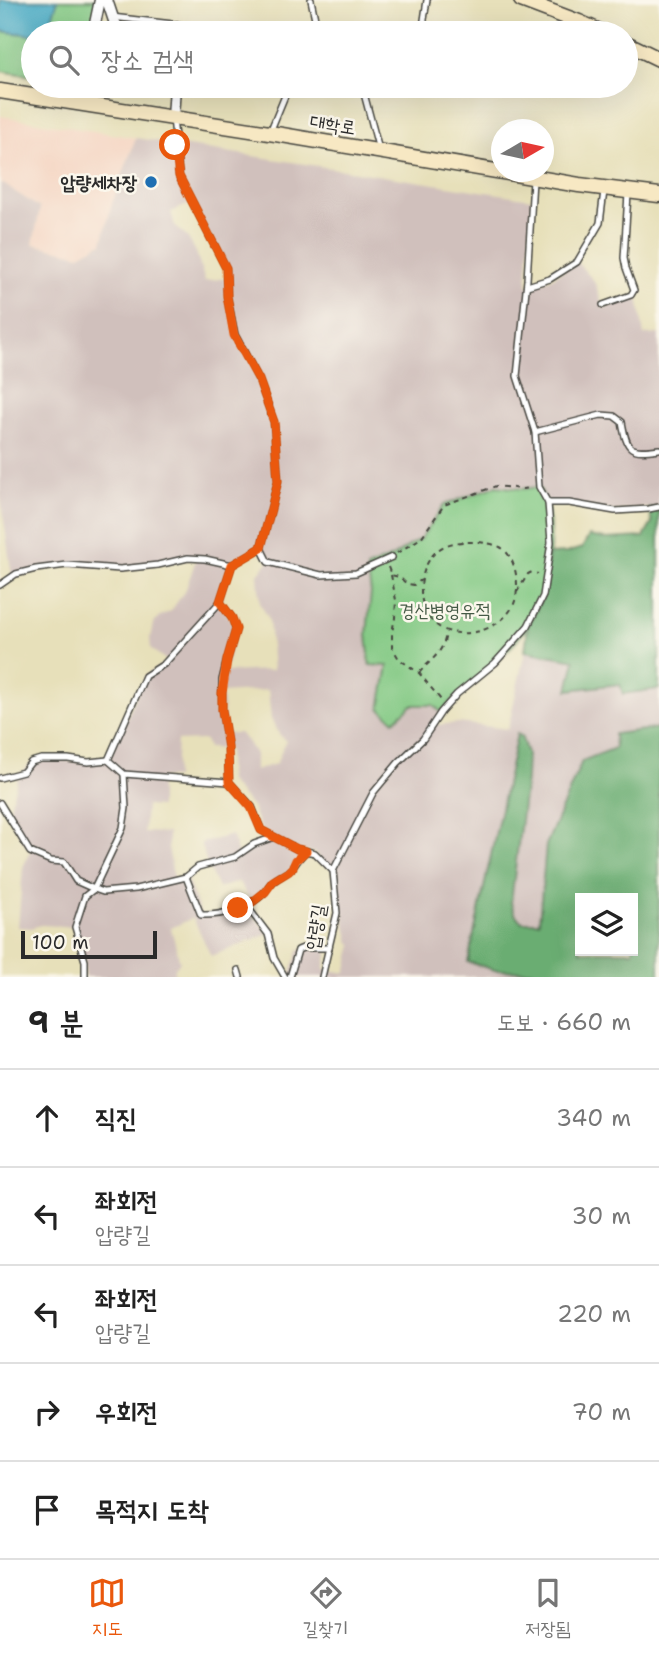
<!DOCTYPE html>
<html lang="ko">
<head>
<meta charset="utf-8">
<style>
  body { margin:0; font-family:"Shantell Sans","Poor Story",sans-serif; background:#f6f6f6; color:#222 }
  .controls { position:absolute; right:21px; bottom:21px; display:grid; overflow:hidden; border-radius:0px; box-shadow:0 7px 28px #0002 }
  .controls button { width:63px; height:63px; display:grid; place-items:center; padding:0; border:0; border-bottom:2px solid #e0e0e0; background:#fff; color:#222; font:35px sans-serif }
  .compass { position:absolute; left:491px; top:119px; width:63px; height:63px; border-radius:50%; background:#fff; box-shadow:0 7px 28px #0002; rotate:81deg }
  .scale { position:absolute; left:21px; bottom:18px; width:136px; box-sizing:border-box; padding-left:7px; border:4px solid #2b2b2b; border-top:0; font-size:19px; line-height:24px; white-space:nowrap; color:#2b2b2b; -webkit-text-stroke:5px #fbf7ec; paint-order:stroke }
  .stop { position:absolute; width:21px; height:21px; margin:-16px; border:5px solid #ea580c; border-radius:50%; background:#fff }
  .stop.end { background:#ea580c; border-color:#fff; box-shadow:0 2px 7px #0008 }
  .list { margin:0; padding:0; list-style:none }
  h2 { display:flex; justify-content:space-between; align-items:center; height:91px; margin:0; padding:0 28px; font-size:30px }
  h2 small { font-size:23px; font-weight:400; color:#767676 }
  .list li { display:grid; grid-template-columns:46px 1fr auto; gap:21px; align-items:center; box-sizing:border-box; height:98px; padding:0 28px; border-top:2px solid #e0e0e0 }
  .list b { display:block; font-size:26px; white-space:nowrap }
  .list p { margin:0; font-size:23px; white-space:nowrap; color:#767676 }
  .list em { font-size:23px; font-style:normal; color:#767676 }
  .icon { flex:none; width:38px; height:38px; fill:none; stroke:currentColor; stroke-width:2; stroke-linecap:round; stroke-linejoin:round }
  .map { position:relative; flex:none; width:659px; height:977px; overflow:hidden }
  .search { position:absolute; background:#fff; box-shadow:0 7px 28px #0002; left:21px; right:21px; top:21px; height:77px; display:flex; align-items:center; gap:18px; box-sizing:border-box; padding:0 24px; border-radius:38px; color:#767676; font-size:26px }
  .sheet { height:581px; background:#fff }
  nav { display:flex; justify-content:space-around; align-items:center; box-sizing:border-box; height:98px; border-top:2px solid #e0e0e0; background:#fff; font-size:19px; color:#767676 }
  nav a { display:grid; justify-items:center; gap:4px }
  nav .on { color:#ea580c }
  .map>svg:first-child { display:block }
</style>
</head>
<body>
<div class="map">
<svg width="659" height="977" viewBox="0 0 659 977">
  <rect width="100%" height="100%" fill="#fbf7ec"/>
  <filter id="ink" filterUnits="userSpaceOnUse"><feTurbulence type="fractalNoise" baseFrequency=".0143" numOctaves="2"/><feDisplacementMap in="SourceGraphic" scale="14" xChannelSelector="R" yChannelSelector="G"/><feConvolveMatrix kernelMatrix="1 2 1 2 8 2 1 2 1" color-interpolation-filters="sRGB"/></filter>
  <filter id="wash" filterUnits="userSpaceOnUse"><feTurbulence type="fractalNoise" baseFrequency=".00686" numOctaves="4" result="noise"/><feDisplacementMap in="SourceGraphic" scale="28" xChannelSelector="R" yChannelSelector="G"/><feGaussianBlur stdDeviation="1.57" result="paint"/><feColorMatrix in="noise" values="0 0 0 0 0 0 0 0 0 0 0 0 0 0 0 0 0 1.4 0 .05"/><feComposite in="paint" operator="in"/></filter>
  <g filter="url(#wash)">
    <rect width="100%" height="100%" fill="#e7e0ba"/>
    <polygon fill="#f4d3c0" points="0,116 136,138 112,204 102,243 80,255 33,244 40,208 0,182"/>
    <path fill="#d0c0bc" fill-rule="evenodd" d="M136,138l396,61 -5,87 23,-7 27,-17 17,19 10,27 34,-12 6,39 15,-1v173l-44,4 -67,-8 -9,-16 -17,2 -26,-3 -64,35 -11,17 -29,19 -25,11 4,24 -4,42 2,30 19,1 -8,43 38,-4 15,1 8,7 -8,13 26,-2 49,6 17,-78 50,9 -6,30 51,-6 3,10 36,-5v39l-44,6v14l-33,13 -36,84 -6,77h-18l-7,-8 -4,-11 15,-124 1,-26 -6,-17 -26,234 39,1v6h-244l8,-27 31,-2 -5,21 22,4 7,-29 -3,-1 -17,-72 -18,-18 -9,-2 -13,16 -42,36 -12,-21 -21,6 -11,-23 -6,-22 31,-8 6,20 16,-11 19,-6 -12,-8 -9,-23 -23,-25 -1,-33 -20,-1 -3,-8 -28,1 -2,37h-15v29l-14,-1 -2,26 24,1v14l6,33 12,-3 15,38h11l34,-10 22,29 -57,22 -18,-38 -22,10 9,34 -6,7 1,8h-90v-16l-10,-34 -34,-2 -10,3 -13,-1 5,-60 7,-15 -22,-36 9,-37 14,-17 10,-3 47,3 20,-2 37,-84 22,-15 -16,-12 -1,-10 3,-15 7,-8 11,-5 15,-22 10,-30 -76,10 -53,-4 -55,12 -12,-85v-310l40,26 -7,36 47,11 22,-12 10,-39zM192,203l34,64v11l-21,3 -9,-29 -8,-14 -13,-12 -4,-14zM261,548l7,14 -10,12 2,30 9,15 4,51 -48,2 11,-43 -15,-27 11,-37zM268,690l3,29 8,15 7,7 -10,23 -21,6v-16l-8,-13 -8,-8h-13l-4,-40z"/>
    <g fill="#83c984" stroke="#577a58" stroke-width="2">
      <polygon points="0,0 99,0 93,33 33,33 33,76 0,71"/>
      <path d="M496,486l26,3 17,-2c12,21 13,49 10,73 -2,11 -2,25 -6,37 -17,51 -68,77 -102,115l-8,-7h-21l-18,16 -14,-13 8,-42 -18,-1 -3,-31 4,-42 -4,-24 25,-11 29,-19 23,-33z"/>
    </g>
    <g fill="#6aad72" stroke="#4a6c4e" stroke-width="2" fill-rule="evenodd">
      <polygon points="659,507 659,689 623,694 620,684 568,690 575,660 525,651 528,626 543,596 549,554 566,553 582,548 589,536 605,539 644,537 652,523 649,509"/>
      <path d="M659,728v249h-125l-1,-6 -38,-1 -27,-8 49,-228 4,2 6,17 -1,26 -15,124 4,11 7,8h17l7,-77 36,-84 33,-13 -1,-14zM580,898h53v53h-53z"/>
    </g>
    <polygon fill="#42a7c2" stroke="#366976" stroke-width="2" points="0,0 58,0 47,33 33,33 33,35 0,31"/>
  </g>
  <g filter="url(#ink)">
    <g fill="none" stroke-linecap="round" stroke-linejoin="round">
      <g stroke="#474640" stroke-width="8">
        <g id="lane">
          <polyline points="311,0 318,33"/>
          <polyline points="112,17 225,30"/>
          <polyline points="422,33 427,0"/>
          <polyline points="362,86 379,150"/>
          <polyline points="270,132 289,86"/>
          <polyline points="527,286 550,279 577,262 600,223 604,191"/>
          <polyline points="603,305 631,295 634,290 626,268 624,258 628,194"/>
          <path d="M535,432l66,-17 13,1 8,6c5,29 8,31 37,27"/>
          <polyline points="548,503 569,503 615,511 649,509 659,507"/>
          <polyline points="261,548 268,562 321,575 356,573 392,557"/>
          <polyline points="0,585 16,574 36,569 67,565 120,569 158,565 188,558 205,559 232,565 261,548 278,481 274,422 259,380 235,335 227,296 226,268 179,176 173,118"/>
          <polyline points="220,602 232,618 236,629 227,660 222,680 222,710 228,748 229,782 252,807 261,830 297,849 315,853 333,871 337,913 322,977"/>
          <polyline points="0,778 23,772 31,762 41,759 68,759 88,762 108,760"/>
          <polyline points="229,782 124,774 108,760 145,676 164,664 220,602 232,565"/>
          <polyline points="0,803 30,852 51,861 64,862 76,881 94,889 103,892 136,889 186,877 198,867 235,857 254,844 274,837"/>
          <polyline points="333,871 373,793 398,763 423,739 441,712 457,694 495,663 528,626 543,596 551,542 548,503 539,487 535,432 517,376 527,280 533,180"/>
          <path d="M186,877l15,38c21,1 47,-7 62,-21 4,-4 6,-10 11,-13 5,-5 13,-7 18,-13 5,-6 8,-11 14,-17"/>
          <polyline points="246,905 268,934 274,958 285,977"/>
          <polyline points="238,970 240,977"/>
          <polyline points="85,977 85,961 75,927 85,896 94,889 123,828 126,808 124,774"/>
          <polyline points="290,977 298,950 303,948 329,948"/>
        </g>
      </g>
      <g stroke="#474640" stroke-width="13">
        <g id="street">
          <polyline points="107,0 114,21 121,33"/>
          <polyline points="93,33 100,0"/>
          <polyline points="84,86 84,104"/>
          <polyline points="173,118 175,86"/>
        </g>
      </g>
      <g stroke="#474640" stroke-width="17">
        <g id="secondary">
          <polyline points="521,0 579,22 604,33"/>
          <polyline points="626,43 659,59"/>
          <polyline points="0,91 282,135 579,185 659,195"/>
        </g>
      </g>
      <g stroke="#474640" stroke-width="2" stroke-dasharray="5 5" stroke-linecap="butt">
        <path d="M479,542c7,1 15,2 21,5 17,9 21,43 13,59 -9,16 -26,25 -44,27 -14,1 -25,-1 -35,-10 -22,-19 -15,-68 13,-78 10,-4 22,-3 32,-3z"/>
        <polyline points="397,553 421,538 444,505 496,486 522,489 531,488"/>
        <polyline points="388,567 391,575 399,577 407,584 414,585 421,580"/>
        <polyline points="391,575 396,600 395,618 392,632 392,647 399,659 419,673 441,700"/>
        <polyline points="517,592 528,574 532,572 538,574"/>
        <path d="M419,673c13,-15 25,-20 27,-41"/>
      </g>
      <use href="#lane" stroke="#fff" stroke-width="5"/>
      <use href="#street" stroke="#fff" stroke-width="10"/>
      <use href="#secondary" stroke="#f7e8c3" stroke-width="14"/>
    </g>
  </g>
  <g fill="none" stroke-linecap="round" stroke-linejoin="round" filter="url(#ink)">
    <polyline stroke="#ea580c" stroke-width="9" points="175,145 179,176 226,268 227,296 234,335 259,380 274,422 278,481 261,548 232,565 220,602 232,618 236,629 227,660 222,693 222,710 228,748 229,782 251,807 261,830 297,849 306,851 296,860 293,867 288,872 273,881 265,892 250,904 238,908"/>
  </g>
  <circle fill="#1f6fb2" stroke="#fbf7ec" stroke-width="2.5" cx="151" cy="182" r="7"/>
  <g text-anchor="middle" stroke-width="5" stroke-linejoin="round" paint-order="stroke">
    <g font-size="19" fill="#2b2b2b" stroke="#fbf7ec">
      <text transform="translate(333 124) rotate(9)" y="7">대학로</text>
      <text transform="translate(315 927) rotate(-81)" y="7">압량길</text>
    </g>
    <g font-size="19" font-weight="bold" fill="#2b2b2b" stroke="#fbf7ec" text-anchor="end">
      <text x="137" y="189">압량세차장</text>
    </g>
    <g font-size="19" fill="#455a46" stroke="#fbf7ec">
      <text x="445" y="617">경산병영유적</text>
    </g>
  </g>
</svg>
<div class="controls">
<button><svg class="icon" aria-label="layers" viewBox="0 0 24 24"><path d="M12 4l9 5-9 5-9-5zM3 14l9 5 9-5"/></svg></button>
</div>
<svg class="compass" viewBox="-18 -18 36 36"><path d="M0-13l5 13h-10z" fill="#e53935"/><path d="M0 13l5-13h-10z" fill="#767676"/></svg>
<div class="scale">100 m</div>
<div class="stop" style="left:175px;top:145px"></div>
<div class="stop end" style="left:238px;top:908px"></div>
<div class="search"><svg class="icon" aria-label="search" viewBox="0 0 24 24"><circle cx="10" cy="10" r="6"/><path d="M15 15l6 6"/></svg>장소 검색</div>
</div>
<section class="sheet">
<h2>9 분<small>도보 · 660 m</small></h2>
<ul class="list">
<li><svg class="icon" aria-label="ahead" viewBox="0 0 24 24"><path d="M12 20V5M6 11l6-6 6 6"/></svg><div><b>직진</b></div><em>340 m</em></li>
<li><svg class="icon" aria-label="left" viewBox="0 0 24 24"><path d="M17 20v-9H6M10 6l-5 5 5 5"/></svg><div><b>좌회전</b><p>압량길</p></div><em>30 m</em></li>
<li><svg class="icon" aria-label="left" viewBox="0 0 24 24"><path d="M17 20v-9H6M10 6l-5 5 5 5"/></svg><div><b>좌회전</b><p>압량길</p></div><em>220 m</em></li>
<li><svg class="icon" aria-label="right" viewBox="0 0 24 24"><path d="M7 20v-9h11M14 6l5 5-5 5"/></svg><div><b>우회전</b></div><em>70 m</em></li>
<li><svg class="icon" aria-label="arrive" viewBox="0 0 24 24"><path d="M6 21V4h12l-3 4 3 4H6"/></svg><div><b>목적지 도착</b></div></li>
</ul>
</section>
<nav>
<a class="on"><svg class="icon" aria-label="map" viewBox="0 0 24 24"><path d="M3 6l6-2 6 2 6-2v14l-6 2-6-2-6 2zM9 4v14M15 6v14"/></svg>지도</a>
<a><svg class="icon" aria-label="directions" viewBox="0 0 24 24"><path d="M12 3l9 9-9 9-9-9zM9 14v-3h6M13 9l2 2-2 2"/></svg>길찾기</a>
<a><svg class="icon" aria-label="saved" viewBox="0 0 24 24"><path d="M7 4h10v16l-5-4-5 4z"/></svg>저장됨</a>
</nav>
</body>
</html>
